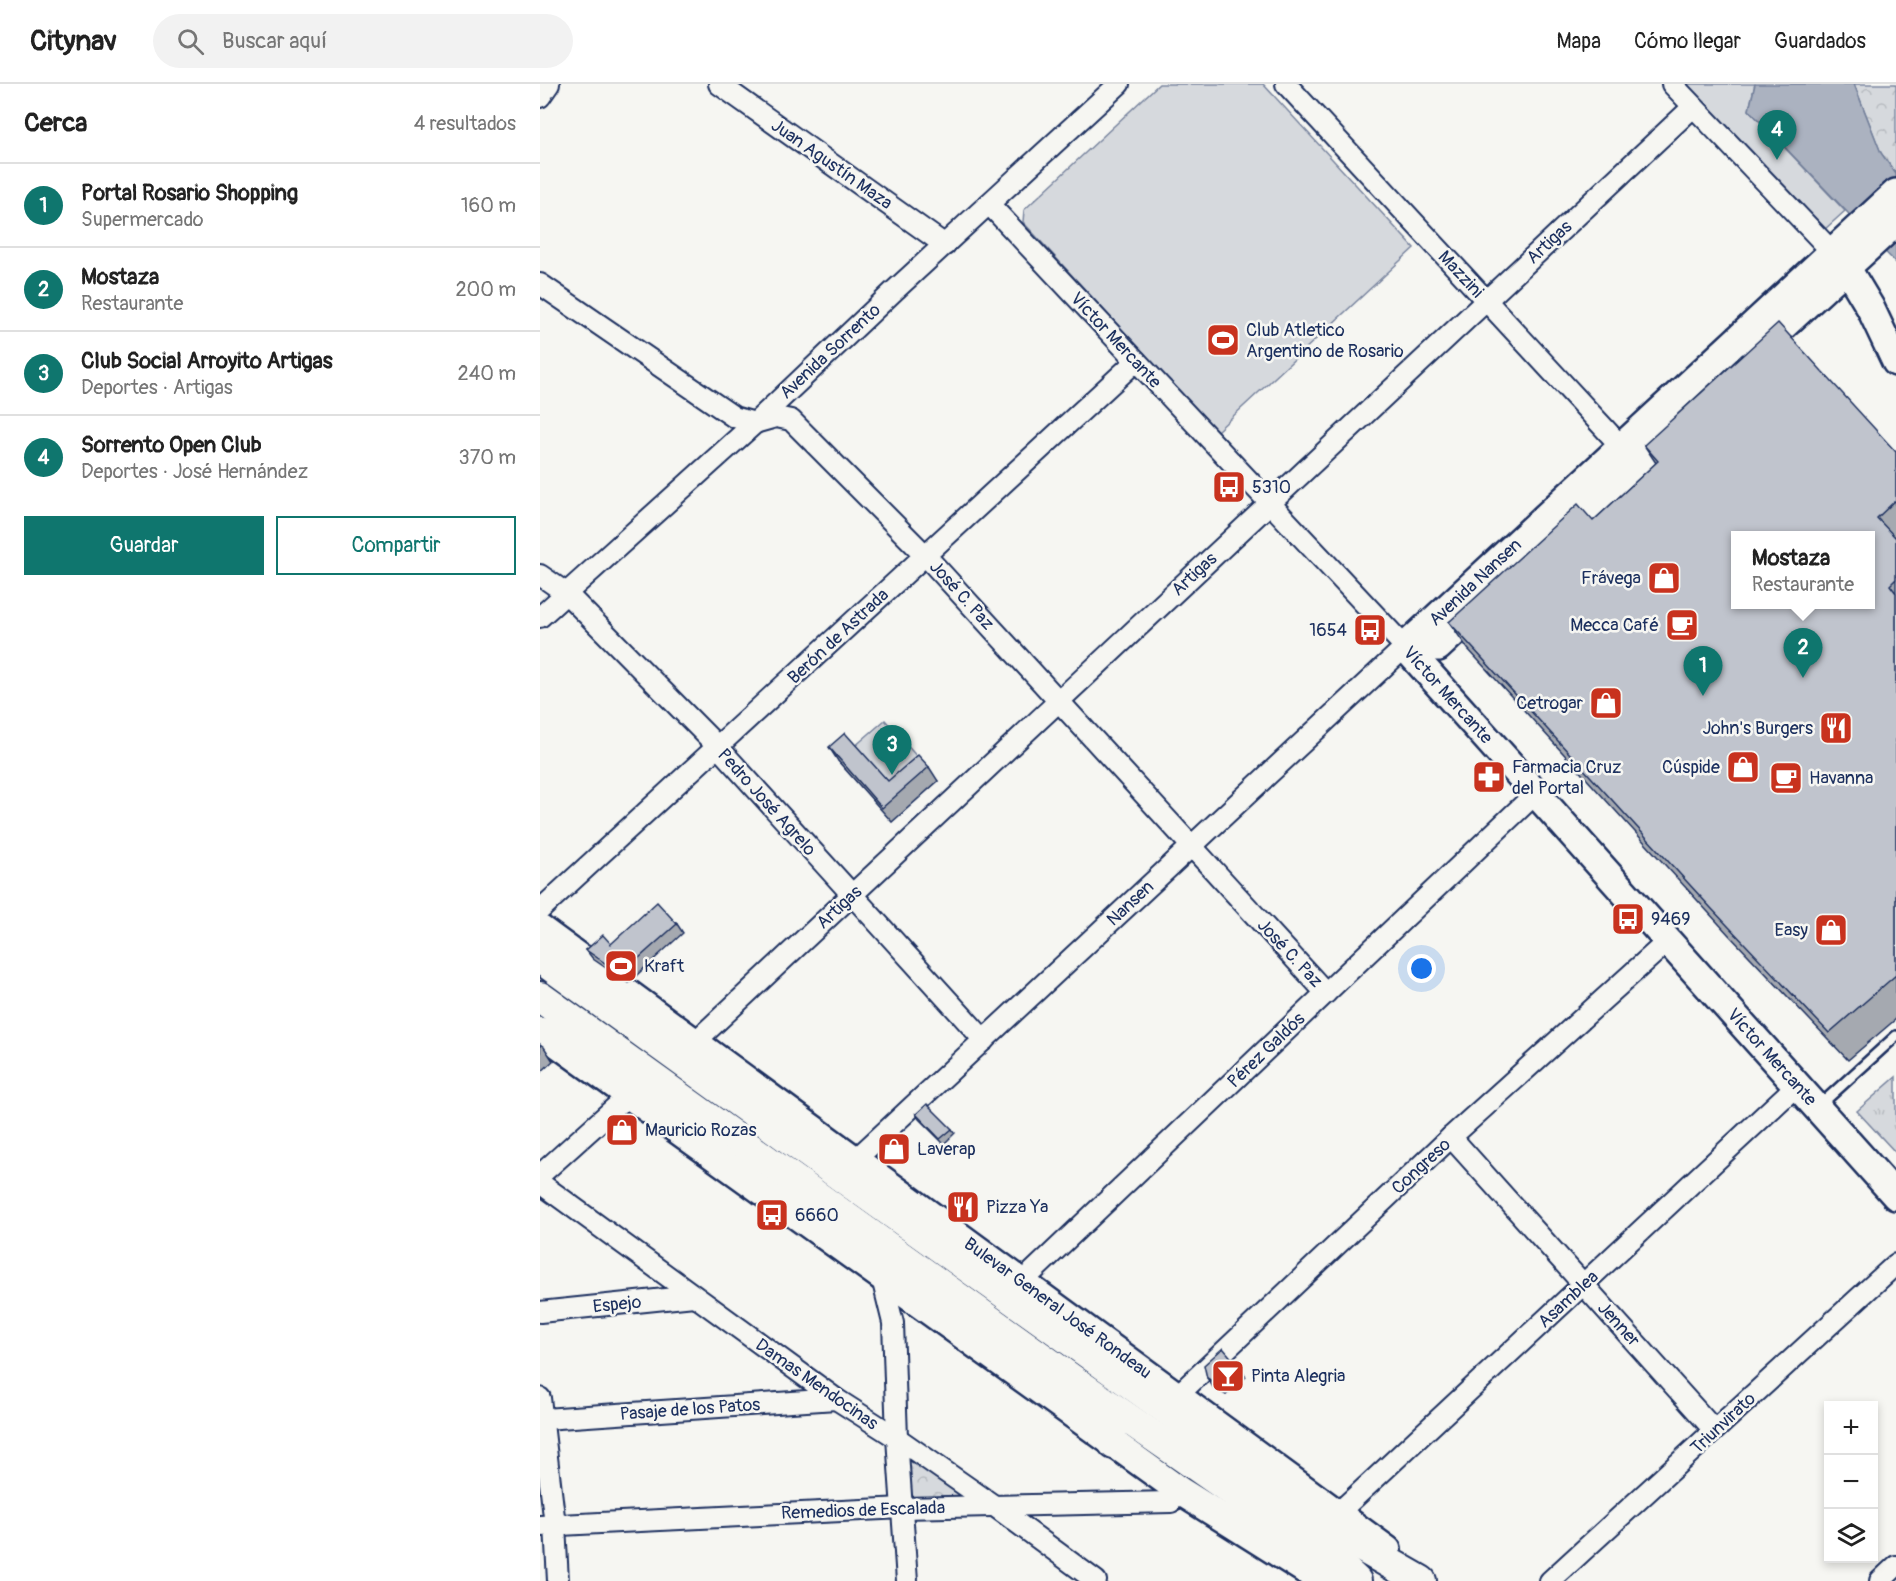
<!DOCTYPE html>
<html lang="es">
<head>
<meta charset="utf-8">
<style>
  body { margin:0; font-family:Pangolin,sans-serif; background:#f2f2f2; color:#222 }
  .controls { position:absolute; right:18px; bottom:18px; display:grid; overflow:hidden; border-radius:0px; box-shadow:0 3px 9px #0003 }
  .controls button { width:54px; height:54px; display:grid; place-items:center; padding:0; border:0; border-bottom:2px solid #e0e0e0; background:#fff; color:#222; font:30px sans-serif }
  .you { position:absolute; left:882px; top:885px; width:21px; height:21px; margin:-15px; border:4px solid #fff; border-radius:50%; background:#1a73e8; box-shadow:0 0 0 9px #1a73e833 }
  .badge { display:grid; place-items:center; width:39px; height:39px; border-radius:50%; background:#0f766e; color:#fff; font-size:20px; font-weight:700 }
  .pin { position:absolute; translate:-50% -50px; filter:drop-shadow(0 2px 3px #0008) }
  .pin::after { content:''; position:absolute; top:32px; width:21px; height:18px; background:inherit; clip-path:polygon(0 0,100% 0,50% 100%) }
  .popup { position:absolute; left:1191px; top:447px; width:144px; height:78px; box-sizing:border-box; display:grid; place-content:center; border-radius:0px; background:#fff; filter:drop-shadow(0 2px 4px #0005); font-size:20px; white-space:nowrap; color:#767676 }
  .popup b { font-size:22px; color:#222 }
  .popup::after { content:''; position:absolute; left:50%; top:100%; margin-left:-12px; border:12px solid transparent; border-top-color:#fff }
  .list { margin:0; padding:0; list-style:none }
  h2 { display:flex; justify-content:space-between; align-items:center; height:78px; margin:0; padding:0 24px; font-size:26px }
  h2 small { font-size:20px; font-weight:400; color:#767676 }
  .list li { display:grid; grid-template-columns:39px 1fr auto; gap:18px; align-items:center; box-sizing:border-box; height:84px; padding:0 24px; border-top:2px solid #e0e0e0 }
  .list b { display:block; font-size:22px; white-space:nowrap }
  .list p { margin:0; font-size:20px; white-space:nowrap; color:#767676 }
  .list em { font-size:20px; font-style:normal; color:#767676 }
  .actions { display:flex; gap:12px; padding:18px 24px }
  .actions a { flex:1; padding:14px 0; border:2px solid #0f766e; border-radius:0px; text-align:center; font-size:21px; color:#0f766e }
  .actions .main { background:#0f766e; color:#fff }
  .icon { flex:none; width:33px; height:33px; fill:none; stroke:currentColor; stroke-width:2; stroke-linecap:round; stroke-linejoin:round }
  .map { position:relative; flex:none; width:1356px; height:1497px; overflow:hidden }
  header { display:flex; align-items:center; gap:36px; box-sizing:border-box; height:84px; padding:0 30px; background:#fff; border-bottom:2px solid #e0e0e0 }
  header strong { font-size:28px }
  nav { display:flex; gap:33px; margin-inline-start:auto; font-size:21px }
  .search { width:420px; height:54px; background:#f2f2f2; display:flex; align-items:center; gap:15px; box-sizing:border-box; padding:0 21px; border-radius:33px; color:#767676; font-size:22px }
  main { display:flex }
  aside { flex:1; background:#fff }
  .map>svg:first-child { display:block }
</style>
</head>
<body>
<header>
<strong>Citynav</strong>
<div class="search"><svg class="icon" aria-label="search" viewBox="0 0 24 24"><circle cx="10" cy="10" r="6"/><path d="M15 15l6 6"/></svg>Buscar aquí</div>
<nav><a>Mapa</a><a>Cómo llegar</a><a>Guardados</a></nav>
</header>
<main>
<aside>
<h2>Cerca<small>4 resultados</small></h2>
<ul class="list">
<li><span class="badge">1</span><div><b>Portal Rosario Shopping</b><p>Supermercado</p></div><em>160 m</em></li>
<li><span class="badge">2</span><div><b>Mostaza</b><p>Restaurante</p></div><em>200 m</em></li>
<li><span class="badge">3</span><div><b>Club Social Arroyito Artigas</b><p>Deportes · Artigas</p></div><em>240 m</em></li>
<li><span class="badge">4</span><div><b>Sorrento Open Club</b><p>Deportes · José Hernández</p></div><em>370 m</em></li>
</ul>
<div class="actions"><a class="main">Guardar</a><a>Compartir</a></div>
</aside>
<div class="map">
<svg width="1356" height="1497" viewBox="0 0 1356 1497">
  <defs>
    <pattern id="grass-tufts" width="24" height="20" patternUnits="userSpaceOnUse" patternTransform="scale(1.5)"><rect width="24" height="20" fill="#d6d9dd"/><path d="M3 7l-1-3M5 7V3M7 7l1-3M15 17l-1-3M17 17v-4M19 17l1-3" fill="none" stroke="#b7bbc0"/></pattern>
    <pattern id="park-crowns" width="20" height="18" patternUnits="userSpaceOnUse" patternTransform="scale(1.5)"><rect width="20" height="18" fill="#d6d9dd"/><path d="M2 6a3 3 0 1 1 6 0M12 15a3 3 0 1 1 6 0" fill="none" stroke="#b7bbc0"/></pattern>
  </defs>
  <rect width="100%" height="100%" fill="#f6f6f2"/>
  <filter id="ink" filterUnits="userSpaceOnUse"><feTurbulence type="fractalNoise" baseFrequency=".0167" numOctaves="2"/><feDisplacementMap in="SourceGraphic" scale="12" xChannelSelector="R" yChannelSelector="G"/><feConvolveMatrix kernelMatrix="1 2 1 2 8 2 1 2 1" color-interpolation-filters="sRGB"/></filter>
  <g filter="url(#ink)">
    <polygon fill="url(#grass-tufts)" stroke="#78849e" stroke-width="1.5" points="1356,993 1356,1069 1317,1027"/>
    <g fill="url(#park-crowns)" stroke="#78849e" stroke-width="1.5">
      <polygon points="1314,0 1356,0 1356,90 1341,69"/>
      <polygon points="365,1368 423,1406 421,1415 369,1417"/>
    </g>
    <g fill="#d6d9dd" stroke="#78849e" stroke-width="1.5">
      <polygon points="619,0 723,0 874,164 676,348 483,138 484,126"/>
      <polygon points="1144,0 1215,0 1209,26 1305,127 1284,146"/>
      <polygon points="345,636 398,697 352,738 298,677"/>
    </g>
    <polygon fill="#abb2c0" stroke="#717e99" stroke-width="1.5" points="1215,0 1314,0 1341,69 1356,90 1356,179 1209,26"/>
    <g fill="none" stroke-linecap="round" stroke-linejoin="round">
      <g stroke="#1b2f5e" stroke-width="14">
        <polyline id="lane" points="1279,1022 1356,952"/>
      </g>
      <g stroke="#1b2f5e" stroke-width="24">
        <g id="street">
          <polyline points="179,0 405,161"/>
          <polyline points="746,0 1090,372"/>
          <polyline points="1132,0 1300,176"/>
          <polyline points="0,13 9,0"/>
          <polyline points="0,200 194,333 215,339 236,333 251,336 385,471 786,909"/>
          <polyline points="0,491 26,509 178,663 444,956"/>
          <polyline points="0,533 215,339 355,206 579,0"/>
          <polyline points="0,826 596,277"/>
          <polyline points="155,958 1153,23"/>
          <polyline points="911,1053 1174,1346"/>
          <polyline points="308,1085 315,1076 865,563 449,120"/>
          <polyline points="0,1091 89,1011"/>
          <polyline points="0,1099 296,1315 357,1354 453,1421 556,1497"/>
          <polyline points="336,1190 342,1194 353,1239 357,1354 367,1497"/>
          <polyline points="482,1198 996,709"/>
          <polyline points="0,1228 154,1212"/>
          <polyline points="638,1311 911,1053 1128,857"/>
          <polyline points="0,1314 15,1441 18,1497"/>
          <polyline points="4,1335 296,1315"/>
          <polyline points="798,1429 1257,1001"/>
          <polyline points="0,1442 363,1424 631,1418 640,1407"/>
          <polyline points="1010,1497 1356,1180"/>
          <polyline points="1340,1497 1356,1482"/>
        </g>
      </g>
      <g stroke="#1b2f5e" stroke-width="32">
        <g id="secondary">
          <polyline points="1306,183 1330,223 1356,278"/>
          <polyline points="1216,267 1356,138"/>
          <polyline points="1019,451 1135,343"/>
          <polyline points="865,563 1356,1112"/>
          <polyline points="865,563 1356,109"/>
          <polyline points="865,563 898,563 942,522"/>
          <polyline points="0,845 847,1466"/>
          <polyline points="0,947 640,1407 783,1497"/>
        </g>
      </g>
      <g stroke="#1b2f5e" stroke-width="34">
        <g id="primary">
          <polyline points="0,874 302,1093 806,1454 881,1497"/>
          <polyline points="42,876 71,912"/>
          <polyline points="0,913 534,1297 799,1481 816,1497"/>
          <polyline points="542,1310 574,1360"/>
        </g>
      </g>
      <use href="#lane" stroke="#f6f6f2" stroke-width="9"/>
      <use href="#street" stroke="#f6f6f2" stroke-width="20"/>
      <use href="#secondary" stroke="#f6f6f2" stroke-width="27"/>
      <use href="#primary" stroke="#f6f6f2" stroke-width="30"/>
    </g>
    <g fill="#a5a9b0" stroke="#1b2f5e" stroke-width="1.5">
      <polygon points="1104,361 1356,368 1356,935 1308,976 1189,851 928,565 909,538 1053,437 1116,379"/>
      <polygon points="289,663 348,697 389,683 398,697 352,738 298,677"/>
      <polygon points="137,840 143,849 88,899 53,875 46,866 71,860"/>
      <polygon points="0,960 4,963 13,977 0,989"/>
      <polygon points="376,1030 412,1045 415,1049 404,1060 379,1035"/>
      <polygon points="700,1284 706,1293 686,1311 673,1303 667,1294"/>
    </g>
    <g fill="#c0c4cd" stroke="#1b2f5e" stroke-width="1.5" fill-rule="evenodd">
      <path d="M1238,239l118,129v48l-19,18 19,20v41l-6,6 6,8v382l-67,58 -118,-125 -262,-286 129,-118 15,17 65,-60 -14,-16zM1196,452h134v68h-134z"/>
      <polygon points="305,649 348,697 378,671 389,683 342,724 289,663"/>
      <polygon points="117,818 137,840 81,890 46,866 63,851 71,860"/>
      <polygon points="387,1020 412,1045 400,1055 376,1030"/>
      <polygon points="683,1264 700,1284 680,1302 667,1294 664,1281"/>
    </g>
  </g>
  <defs>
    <g id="stadium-square" transform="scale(1.725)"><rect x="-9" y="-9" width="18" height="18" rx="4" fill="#c8321e" stroke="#f6f6f2"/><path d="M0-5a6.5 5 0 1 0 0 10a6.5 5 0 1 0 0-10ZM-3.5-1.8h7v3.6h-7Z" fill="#fff"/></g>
    <g id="bus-square" transform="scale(1.725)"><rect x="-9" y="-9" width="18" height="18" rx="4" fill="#c8321e" stroke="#f6f6f2"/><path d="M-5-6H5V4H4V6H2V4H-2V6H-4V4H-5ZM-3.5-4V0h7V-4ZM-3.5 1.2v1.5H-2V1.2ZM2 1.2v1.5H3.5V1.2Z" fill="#fff"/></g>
    <g id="shop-square" transform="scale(1.725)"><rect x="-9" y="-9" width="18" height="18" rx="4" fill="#c8321e" stroke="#f6f6f2"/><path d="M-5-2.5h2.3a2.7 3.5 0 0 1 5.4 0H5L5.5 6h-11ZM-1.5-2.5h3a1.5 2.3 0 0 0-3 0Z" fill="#fff"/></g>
    <g id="cafe-square" transform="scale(1.725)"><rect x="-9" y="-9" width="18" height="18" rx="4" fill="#c8321e" stroke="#f6f6f2"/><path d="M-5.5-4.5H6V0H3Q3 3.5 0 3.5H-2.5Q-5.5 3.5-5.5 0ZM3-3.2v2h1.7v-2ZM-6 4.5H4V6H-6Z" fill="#fff"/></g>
    <g id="restaurant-square" transform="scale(1.725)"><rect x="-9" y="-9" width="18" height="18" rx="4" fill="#c8321e" stroke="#f6f6f2"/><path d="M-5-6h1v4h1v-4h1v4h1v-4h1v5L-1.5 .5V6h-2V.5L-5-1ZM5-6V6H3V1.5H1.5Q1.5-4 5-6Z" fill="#fff"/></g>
    <g id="pharmacy-square" transform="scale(1.725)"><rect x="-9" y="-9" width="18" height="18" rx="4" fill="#c8321e" stroke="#f6f6f2"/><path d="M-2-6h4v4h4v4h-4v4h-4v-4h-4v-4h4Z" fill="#fff"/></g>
    <g id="bar-square" transform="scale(1.725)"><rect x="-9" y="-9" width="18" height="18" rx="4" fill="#c8321e" stroke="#f6f6f2"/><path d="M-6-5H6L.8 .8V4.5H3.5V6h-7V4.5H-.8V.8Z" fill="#fff"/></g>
  </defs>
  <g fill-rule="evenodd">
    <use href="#stadium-square" x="683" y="256"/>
    <use href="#bus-square" x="689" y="403"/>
    <use href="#shop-square" x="1124" y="494"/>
    <use href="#cafe-square" x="1142" y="541"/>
    <use href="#bus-square" x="830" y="546"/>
    <use href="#shop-square" x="1066" y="619"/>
    <use href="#restaurant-square" x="1296" y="644"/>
    <use href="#shop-square" x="1203" y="683"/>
    <use href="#pharmacy-square" x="949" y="693"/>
    <use href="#cafe-square" x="1246" y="694"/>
    <use href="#bus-square" x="1088" y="835"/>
    <use href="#shop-square" x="1291" y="846"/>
    <use href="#stadium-square" x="81" y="882"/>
    <use href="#shop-square" x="82" y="1046"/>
    <use href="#shop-square" x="354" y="1065"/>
    <use href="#restaurant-square" x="423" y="1123"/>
    <use href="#bus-square" x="232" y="1131"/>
    <use href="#bar-square" x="688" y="1292"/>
  </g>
  <g text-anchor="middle" stroke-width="5" stroke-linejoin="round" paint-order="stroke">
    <g font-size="18" fill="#1b2f5e" stroke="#f6f6f2">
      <text transform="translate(292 80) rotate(35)" y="6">Juan Agustín Maza</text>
      <text transform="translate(1009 158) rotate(-43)" y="6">Artigas</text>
      <text transform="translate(921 190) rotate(47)" y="6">Mazzini</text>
      <text transform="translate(576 256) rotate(47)" y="6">Víctor Mercante</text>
      <text transform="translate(290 267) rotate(-43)" y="6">Avenida Sorrento</text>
      <text transform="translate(654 490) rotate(-43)" y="6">Artigas</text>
      <text transform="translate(935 498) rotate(-43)" y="6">Avenida Nansen</text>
      <text transform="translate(422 511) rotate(48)" y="6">José C. Paz</text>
      <text transform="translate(298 552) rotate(-43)" y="6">Berón de Astrada</text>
      <text transform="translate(908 611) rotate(48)" y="6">Víctor Mercante</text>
      <text transform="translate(227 718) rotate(48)" y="6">Pedro José Agrelo</text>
      <text transform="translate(590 819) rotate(-43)" y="6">Nansen</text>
      <text transform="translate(299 823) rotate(-43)" y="6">Artigas</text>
      <text transform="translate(750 869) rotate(47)" y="6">José C. Paz</text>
      <text transform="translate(726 966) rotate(-44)" y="6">Pérez Galdós</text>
      <text transform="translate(1232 973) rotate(48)" y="6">Víctor Mercante</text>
      <text transform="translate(881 1082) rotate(-43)" y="6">Congreso</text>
      <text transform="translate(1028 1215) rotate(-43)" y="6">Asamblea</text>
      <text transform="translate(77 1220) rotate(-6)" y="6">Espejo</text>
      <text transform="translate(518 1224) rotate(36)" y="6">Bulevar General José Rondeau</text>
      <text transform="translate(1079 1240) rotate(48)" y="6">Jenner</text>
      <text transform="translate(277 1300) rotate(35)" y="6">Damas Mendocinas</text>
      <text transform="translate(150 1325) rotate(-4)" y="6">Pasaje de los Patos</text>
      <text transform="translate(1183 1339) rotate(-43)" y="6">Triunvirato</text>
      <text transform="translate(323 1426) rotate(-2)" y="6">Remedios de Escalada</text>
    </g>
    <g font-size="18" fill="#1b2f5e" stroke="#f6f6f2" text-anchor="start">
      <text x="706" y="252">Club Atletico<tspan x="706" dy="21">Argentino de Rosario</tspan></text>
      <text x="712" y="409">5310</text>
      <text x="1101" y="500" text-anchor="end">Frávega</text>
      <text x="1119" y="547" text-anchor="end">Mecca Café</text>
      <text x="807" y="552" text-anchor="end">1654</text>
      <text x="1043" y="625" text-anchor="end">Cetrogar</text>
      <text x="1273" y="650" text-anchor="end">John's Burgers</text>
      <text x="972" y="689">Farmacia Cruz<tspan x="972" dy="21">del Portal</tspan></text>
      <text x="1180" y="689" text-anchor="end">Cúspide</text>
      <text x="1269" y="700">Havanna</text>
      <text x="1111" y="841">9469</text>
      <text x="1268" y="852" text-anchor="end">Easy</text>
      <text x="104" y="888">Kraft</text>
      <text x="105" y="1052">Mauricio Rozas</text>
      <text x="377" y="1071">Laverap</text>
      <text x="446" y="1129">Pizza Ya</text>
      <text x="255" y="1137">6660</text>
      <text x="711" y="1298">Pinta Alegria</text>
    </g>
  </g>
</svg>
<div class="controls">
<button>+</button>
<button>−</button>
<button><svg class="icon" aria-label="layers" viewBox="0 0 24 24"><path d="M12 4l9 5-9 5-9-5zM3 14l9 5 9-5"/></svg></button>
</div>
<div class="you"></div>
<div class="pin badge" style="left:1163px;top:612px">1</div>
<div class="pin badge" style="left:1263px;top:594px">2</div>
<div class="popup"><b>Mostaza</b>Restaurante</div>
<div class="pin badge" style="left:352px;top:691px">3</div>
<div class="pin badge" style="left:1237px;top:76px">4</div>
</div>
</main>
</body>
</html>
